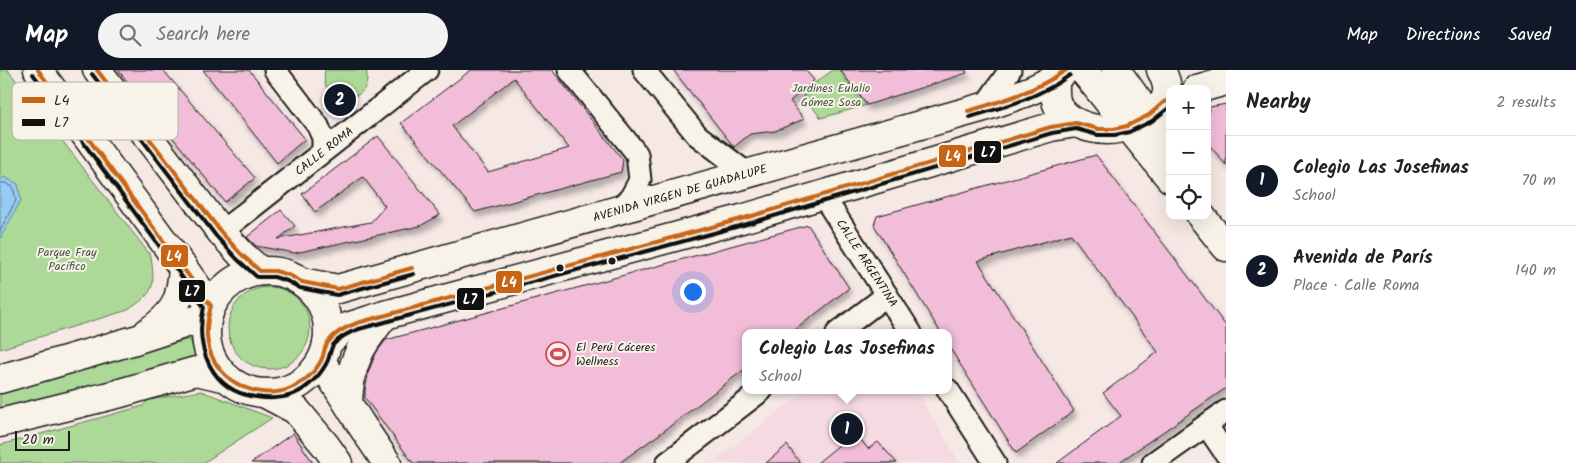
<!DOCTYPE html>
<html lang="en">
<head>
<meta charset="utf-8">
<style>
  body { margin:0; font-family:Kalam,sans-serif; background:#f2f2f2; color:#222 }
  .controls { position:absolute; right:15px; top:15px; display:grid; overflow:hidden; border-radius:10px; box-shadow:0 5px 20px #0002 }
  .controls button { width:45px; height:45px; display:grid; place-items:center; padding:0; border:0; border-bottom:1px solid #e0e0e0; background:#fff; color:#222; font:25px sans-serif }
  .scale { position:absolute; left:15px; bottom:12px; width:55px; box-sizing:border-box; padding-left:5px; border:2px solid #1c1c1c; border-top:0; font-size:14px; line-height:18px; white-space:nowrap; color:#1c1c1c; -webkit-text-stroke:4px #f7f3e8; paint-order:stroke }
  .you { position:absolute; left:692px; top:221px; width:18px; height:18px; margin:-12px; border:4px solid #fff; border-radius:50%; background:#1a73e8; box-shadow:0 0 0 8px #1a73e833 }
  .badge { display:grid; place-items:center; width:32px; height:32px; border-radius:50%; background:#111827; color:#fff; font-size:16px; font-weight:700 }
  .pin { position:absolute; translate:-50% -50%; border:2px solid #fff; box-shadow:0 1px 5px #0006 }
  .popup { position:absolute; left:742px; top:259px; width:210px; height:65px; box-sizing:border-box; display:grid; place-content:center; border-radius:10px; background:#fff; filter:drop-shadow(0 1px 4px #0005); font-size:16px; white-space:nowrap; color:#767676 }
  .popup b { font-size:19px; color:#222 }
  .popup::after { content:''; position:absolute; left:50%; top:100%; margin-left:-10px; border:10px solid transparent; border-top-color:#fff }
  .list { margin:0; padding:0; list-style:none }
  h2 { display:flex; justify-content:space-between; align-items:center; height:65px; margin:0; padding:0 20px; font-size:21px }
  h2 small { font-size:16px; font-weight:400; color:#767676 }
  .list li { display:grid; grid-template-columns:32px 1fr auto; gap:15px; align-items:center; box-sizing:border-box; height:90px; padding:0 20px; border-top:1px solid #e0e0e0 }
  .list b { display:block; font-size:19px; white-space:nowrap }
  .list p { margin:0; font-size:16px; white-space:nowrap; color:#767676 }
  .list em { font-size:16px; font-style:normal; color:#767676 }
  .icon { flex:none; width:28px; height:28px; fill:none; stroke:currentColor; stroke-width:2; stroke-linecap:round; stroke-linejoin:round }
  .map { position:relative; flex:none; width:1226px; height:393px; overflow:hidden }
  header { display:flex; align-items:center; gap:30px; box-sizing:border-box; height:70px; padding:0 25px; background:#111827; color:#fff }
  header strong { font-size:24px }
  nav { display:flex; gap:28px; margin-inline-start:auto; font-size:18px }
  .search { width:350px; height:45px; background:#f2f2f2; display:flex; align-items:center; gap:12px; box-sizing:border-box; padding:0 18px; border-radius:28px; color:#767676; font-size:19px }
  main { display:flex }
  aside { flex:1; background:#fff }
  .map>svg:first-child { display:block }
</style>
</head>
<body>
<header>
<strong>Map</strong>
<div class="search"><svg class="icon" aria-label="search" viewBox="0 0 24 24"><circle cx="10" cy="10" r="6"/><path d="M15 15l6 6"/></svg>Search here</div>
<nav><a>Map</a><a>Directions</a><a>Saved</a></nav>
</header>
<main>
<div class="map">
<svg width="1226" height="393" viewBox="0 0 1226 393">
  <defs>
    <filter id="shadow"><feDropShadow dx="3" dy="5.5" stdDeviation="2.5" flood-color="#0004"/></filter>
  </defs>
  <rect width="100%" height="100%" fill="#f6e8e5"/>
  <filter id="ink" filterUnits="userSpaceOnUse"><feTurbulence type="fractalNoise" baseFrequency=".02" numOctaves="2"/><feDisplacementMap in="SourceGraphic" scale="10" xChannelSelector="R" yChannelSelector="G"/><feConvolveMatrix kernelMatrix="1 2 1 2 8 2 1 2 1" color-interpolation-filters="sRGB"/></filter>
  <g filter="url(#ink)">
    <polygon fill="#f5dbe1" points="807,320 916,320 960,393 711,393"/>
    <g fill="#acd998" stroke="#647a5a">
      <path d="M0,0h8l143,186c4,32 4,36 -23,54l-128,39z"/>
      <path d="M325,0h41c10,36 -49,39 -41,0z"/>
      <polygon points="833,0 840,0 867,35 821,48 801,23"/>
      <circle cx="269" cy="258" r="41"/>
      <polygon points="190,269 196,288 0,345 0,321"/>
      <polygon points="201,321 272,348 203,393 0,393 0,375 143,336 148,330"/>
    </g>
    <polygon fill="#95ccf4" stroke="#65869e" points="4,107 18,114 21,130 0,169 0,110"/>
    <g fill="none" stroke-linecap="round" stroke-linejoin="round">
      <polyline stroke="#4c6272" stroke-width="1" points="0,113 5,113 13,117 16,130 0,161"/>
    </g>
    <g fill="#f2bdd8" stroke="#1c1c1c" fill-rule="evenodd" filter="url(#shadow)">
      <polygon points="118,0 163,0 255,108 225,132"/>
      <polygon points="203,0 249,0 305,69 277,93"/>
      <path d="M471,0h81l71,90 -2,12 -146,40 -74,-89zM514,8l55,70 -81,24 -36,-46z"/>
      <polygon points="673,0 805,0 814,10 790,31 804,49 775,61 750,64 734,77"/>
      <polygon points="840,0 966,0 967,3 867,35"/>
      <polygon points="1226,34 1226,95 1207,72 1207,45 1210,37"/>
      <polygon points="378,66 440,145 420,156 295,183 256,176 247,167 281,140 295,156 278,169 371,152 385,136 363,107 315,142 302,124"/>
      <polygon points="1096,85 1226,256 1226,318 1118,393 1057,393 1121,346 1103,323 1158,282 1071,164 978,191 1074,341 1016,383 948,275 948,263 941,263 874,155 877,146"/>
      <polygon points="808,155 849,218 791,263 746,263 746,298 661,363 619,393 413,393 365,328 365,320 369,300 376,283 386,270"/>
      <polygon points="855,362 868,379 878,372 897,393 817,393"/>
      <polygon points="293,363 313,393 251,393"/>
      <polygon points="787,375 800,393 766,393"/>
    </g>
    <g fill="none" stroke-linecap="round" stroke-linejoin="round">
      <g stroke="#1c1c1c" stroke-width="25">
        <g id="street">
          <polyline points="275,0 318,56 323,68 323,81"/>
          <polyline points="569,0 637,84 640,110 631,127 618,140"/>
          <polyline points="644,0 697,65 748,104"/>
          <polyline points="984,37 1010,0"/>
          <polyline points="822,124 911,263"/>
          <polyline points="221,162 427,0"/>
          <polyline points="837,263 887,225"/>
          <polyline points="948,320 995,393"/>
          <polyline points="1207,356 1226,384"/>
          <polyline points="667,393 762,320"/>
          <polyline points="1153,393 1226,341"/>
        </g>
      </g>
      <g stroke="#1c1c1c" stroke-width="31">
        <g id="secondary">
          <polyline points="38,0 211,236"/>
          <polyline points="97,0 221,162 241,184 260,201"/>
          <polyline points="321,291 360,353 387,393"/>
          <polyline points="264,323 296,340 326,376 338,393"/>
        </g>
      </g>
      <g stroke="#1c1c1c" stroke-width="31">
        <g id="primary">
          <polyline points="1083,0 1170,108"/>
          <polyline points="1116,0 1170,76"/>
          <path d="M1055,9c0,9 -1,20 3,27 13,22 48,29 70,20 6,-2 12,-6 17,-9 10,-5 21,-13 22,-25 1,-7 -3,-16 -6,-22"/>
          <polyline points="1197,19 1226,11"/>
          <polyline points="1201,146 1226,177"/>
          <circle cx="267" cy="262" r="61"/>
          <path d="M302,212l36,7 646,-182c28,-10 59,-18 82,-37"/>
          <path d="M148,262c28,-19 33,-32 35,-65"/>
          <polyline points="327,273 344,258 385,245 745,148 1051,57 1076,53"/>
          <polyline points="0,309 135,270 208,246"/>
          <path d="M348,332c2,-40 12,-56 37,-87"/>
          <polyline points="0,353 117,324 196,301 227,308"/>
        </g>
      </g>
      <use href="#street" stroke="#f7f3e8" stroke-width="21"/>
      <use href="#secondary" stroke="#f7f3e8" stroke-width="28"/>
      <use href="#primary" stroke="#f7f3e8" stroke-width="28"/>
      <g stroke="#f7f3e8" stroke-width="8">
        <g id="bus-1">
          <path d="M38,0l173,236c-4,14 -6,28 -2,42 9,34 50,54 82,40 14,-6 27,-18 32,-32 1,-5 2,-10 5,-14 7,-9 18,-15 29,-19l388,-105 306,-91 25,-4 23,6h15l13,-3 22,-11 15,-13 6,-2"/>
          <polyline points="97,0 221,162 241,184 260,201 275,201 289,205 302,212 338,219 412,198"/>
          <path d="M968,41c35,-10 68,-20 98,-41"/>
        </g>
      </g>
      <g stroke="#f7f3e8" stroke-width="8">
        <g id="bus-2">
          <path d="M33,4l171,233c-10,40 7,84 52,90 13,2 26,2 38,-3 14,-6 28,-20 34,-34 2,-5 2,-10 5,-15 6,-7 17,-13 26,-16l388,-105 305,-91 24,-4 22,6h17l14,-3 23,-11 18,-14"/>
          <polyline points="92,4 216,166 237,189 257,207 274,207 287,211 300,218 337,225 414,204"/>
          <path d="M970,47c35,-10 70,-20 100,-42"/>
        </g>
      </g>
      <use href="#bus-1" stroke="#c86514" stroke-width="4"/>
      <use href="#bus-2" stroke="#111" stroke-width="4"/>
    </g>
  </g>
  <defs>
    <g id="stadium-ring" transform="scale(1.25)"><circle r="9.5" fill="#f7f3e8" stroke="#d1495b" stroke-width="1.5"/><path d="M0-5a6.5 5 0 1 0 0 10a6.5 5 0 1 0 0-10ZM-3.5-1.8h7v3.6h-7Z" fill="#d1495b"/></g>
  </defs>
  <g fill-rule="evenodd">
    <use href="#stadium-ring" x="558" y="284"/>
  </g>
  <g fill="#1c1c1c" stroke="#f7f3e8" stroke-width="2">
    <circle cx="612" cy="191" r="4.5"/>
    <circle cx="560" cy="198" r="4.5"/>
  </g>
  <g text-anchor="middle" stroke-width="4" stroke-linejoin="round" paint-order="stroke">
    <g font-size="12" fill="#475541" stroke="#f7f3e8">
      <text x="831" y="22">Jardines Eulalio<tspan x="831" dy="14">Gómez Sosa</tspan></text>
      <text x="67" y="186">Parque Fray<tspan x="67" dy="14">Pacífico</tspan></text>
    </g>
    <g font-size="12" fill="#1c1c1c" stroke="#f7f3e8">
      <text transform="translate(324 81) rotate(-38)" y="4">CALLE ROMA</text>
      <text transform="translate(680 123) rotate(-16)" y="4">AVENIDA VIRGEN DE GUADALUPE</text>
      <text transform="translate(867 193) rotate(57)" y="4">CALLE ARGENTINA</text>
    </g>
    <g font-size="12" fill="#1c1c1c" stroke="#f7f3e8" text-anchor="start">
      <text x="576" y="281">El Perú Cáceres<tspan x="576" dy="14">Wellness</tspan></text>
    </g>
  </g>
  <rect x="12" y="12" width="166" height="58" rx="8" fill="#f7f3e8" stroke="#b5b2ab" stroke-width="1"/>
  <rect x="22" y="27" width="23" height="6" fill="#c86514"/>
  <rect x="22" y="49" width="23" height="7" fill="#111"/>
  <g font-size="14" fill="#1c1c1c">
    <text x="54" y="35">L4</text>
    <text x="54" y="57">L7</text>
  </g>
  <g stroke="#f7f3e8" stroke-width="2">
    <rect x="973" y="70" width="29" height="24" rx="5" fill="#111"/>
    <rect x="938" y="74" width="29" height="24" rx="5" fill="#c86514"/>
    <rect x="160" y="174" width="29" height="24" rx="5" fill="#c86514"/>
    <rect x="495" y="200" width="28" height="24" rx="5" fill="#c86514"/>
    <rect x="178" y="209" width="28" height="24" rx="5" fill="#111"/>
    <rect x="456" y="217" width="29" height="24" rx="5" fill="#111"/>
  </g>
  <g font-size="14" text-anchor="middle" font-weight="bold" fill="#fff">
    <text x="988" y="87">L7</text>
    <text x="953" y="91">L4</text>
    <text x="174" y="191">L4</text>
    <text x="509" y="217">L4</text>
    <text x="192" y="226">L7</text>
    <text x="470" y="234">L7</text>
  </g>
</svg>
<div class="controls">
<button>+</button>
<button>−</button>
<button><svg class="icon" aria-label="locate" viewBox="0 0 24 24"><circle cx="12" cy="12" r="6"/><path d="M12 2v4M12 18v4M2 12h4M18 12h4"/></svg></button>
</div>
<div class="scale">20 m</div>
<div class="you"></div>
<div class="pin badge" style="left:847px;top:359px">1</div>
<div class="popup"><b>Colegio Las Josefinas</b>School</div>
<div class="pin badge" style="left:340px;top:30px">2</div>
</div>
<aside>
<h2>Nearby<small>2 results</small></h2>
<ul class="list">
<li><span class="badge">1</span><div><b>Colegio Las Josefinas</b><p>School</p></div><em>70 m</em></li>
<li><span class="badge">2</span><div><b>Avenida de París</b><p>Place · Calle Roma</p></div><em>140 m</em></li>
</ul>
</aside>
</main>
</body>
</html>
